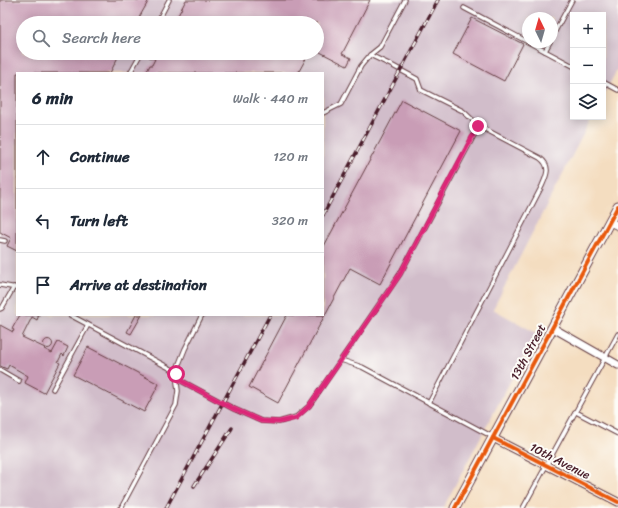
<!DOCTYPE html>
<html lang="en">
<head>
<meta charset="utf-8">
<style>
  body { margin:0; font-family:Sriracha,sans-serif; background:#f2f2f3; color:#1f2937 }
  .controls { position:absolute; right:12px; top:12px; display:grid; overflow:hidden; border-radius:0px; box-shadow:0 2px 10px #0003 }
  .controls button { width:36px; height:36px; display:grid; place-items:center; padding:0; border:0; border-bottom:1px solid #e0e1e3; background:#fff; color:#1f2937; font:20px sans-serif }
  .compass { position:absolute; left:522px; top:12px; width:36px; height:36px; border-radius:50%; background:#fff; box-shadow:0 2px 10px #0003; rotate:355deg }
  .stop { position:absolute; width:12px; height:12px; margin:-9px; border:3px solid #db2777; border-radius:50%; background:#fff }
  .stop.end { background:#db2777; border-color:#fff; box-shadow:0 1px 4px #0008 }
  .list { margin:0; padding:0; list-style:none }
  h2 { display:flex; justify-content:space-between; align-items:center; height:52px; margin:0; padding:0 16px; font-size:17px }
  h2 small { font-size:13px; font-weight:400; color:#747a83 }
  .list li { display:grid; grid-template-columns:26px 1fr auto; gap:12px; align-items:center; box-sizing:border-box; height:64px; padding:0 16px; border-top:1px solid #e0e1e3 }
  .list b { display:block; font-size:15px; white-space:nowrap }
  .list em { font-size:13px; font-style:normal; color:#747a83 }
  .icon { flex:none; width:22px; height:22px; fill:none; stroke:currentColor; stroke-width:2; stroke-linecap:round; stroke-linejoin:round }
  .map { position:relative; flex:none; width:618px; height:508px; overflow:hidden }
  .search { position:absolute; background:#fff; box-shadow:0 2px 10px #0003; left:16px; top:16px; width:308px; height:44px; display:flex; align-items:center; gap:10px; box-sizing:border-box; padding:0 14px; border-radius:22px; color:#747a83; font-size:15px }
  .panel { position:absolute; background:#fff; box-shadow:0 2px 10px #0003; left:16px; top:72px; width:308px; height:244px; border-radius:0px }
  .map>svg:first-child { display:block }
</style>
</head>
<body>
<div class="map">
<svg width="618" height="508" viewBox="0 0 618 508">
  <rect width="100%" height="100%" fill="#fdfcf7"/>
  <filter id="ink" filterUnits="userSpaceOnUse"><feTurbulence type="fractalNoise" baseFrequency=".025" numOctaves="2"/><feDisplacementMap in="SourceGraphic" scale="8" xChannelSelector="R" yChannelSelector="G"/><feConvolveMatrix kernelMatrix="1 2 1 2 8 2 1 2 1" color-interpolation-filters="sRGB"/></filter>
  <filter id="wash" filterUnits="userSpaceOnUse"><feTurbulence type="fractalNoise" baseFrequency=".012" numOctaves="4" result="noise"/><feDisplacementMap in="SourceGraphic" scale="16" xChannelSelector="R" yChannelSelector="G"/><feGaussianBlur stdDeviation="0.9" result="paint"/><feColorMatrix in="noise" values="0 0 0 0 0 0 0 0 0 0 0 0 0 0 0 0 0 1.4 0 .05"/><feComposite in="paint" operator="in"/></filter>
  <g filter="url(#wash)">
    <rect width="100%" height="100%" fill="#f4ddc0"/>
    <path fill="#d1bdca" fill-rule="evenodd" d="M0,0h618v68l-15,28v-81h-30v102h19l-99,192 43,24 -93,175h-443zM528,18h24v24h-24zM23,23h294v30h-294zM17,73h306v242h-306z"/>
    <g id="blocks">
      <g fill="#c99db6">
        <polygon points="0,0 149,0 136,23 23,23 23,53 120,53 110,73 17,73 17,251 7,246 11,238 0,232"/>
        <polygon points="186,0 370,0 342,54 351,58 347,66 318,51 323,43 317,40 317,23 174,23"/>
        <polygon points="472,18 523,44 504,81 453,54"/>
        <polygon points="151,53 309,53 298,73 146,73 150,65 152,65 155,59 149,57"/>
        <polygon points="402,100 461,131 380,284 350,268 278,403 249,387 287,315 323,315 323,248"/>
        <polygon points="20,315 39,315 37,320 32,317 22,337 45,348 44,349 52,353 58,342 68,347 64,356 62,354 58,362 60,363 44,393 25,383 28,376 9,365 7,369 0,366 0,325 13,332 14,330 12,329"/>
        <polygon points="136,315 142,315 131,334 127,332"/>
        <circle cx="48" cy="344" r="4.5"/>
        <polygon points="88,347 159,384 144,412 73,375"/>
      </g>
    </g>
  </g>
  <g filter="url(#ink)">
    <use href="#blocks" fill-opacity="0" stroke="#643c41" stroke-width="1"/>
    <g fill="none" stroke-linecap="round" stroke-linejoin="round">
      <g stroke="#643c41" stroke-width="5.5">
        <g id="lane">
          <polyline points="464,8 573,66"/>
          <polyline points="157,23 169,0"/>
          <polyline points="552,37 572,0"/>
          <polyline points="545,51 550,42"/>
          <polyline points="130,73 141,53"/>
          <polyline points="603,82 618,90"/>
          <polyline points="323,113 341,104 361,66 370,55 380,47 405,0"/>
          <polyline points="0,240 5,241"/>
          <polyline points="0,285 17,288"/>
          <polyline points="0,309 2,308 14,287"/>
          <polyline points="70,315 177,372"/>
          <polyline points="341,360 362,367 493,437"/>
          <polyline points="0,370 19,381"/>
          <polyline points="176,378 234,409 261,421 279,422 296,417 309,406 400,274 479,126 463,111 421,90 417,79 393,66 370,55"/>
          <polyline points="53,389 88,325"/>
          <path d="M429,403l113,-217c5,-11 9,-20 -2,-28l-61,-32"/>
          <polyline points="576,412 618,434"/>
          <polyline points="121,508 176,405 178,391 176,374 179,364 185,349 202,315"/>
          <polyline points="523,508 618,334"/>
        </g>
      </g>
      <g stroke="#643c41" stroke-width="9">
        <g id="street">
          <polyline points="610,222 618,226"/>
          <polyline points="553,328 618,365"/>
          <polyline points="493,438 618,502"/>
        </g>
      </g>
      <g stroke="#643c41" stroke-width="11">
        <polyline id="secondary" points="455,508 618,206"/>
      </g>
      <use href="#lane" stroke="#fff" stroke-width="3.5"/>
      <use href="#street" stroke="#fff" stroke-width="7"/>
      <use href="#secondary" stroke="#fff" stroke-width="9"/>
      <g stroke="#4a1f2b" stroke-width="3.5">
        <g id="rail">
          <polyline points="323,215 438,0"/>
          <polyline points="194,486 232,428"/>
          <polyline points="166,508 270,315"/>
        </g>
      </g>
      <use href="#rail" stroke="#fdfcf7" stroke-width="2" stroke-dasharray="6" stroke-linecap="butt"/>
      <g stroke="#fdfcf7" stroke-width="6">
        <g id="cycleway">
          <polyline points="493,438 618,502"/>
          <polyline points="455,508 618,206"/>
        </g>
      </g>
      <use href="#cycleway" stroke="#e8590c" stroke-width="4"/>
    </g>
  </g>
  <g fill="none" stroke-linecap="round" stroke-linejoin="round" filter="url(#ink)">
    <polyline stroke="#db2777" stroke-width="5" points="176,374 176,378 234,409 261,421 279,422 296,418 309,406 390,289 400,274 478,126"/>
  </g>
  <g text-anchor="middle" stroke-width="4" stroke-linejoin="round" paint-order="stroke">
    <g font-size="12" fill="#4a1f2b" stroke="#fdfcf7">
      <text transform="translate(528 352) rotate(-62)" y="4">13th Street</text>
      <text transform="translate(560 461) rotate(27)" y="4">10th Avenue</text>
    </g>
  </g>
</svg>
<div class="controls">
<button>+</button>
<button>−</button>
<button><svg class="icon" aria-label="layers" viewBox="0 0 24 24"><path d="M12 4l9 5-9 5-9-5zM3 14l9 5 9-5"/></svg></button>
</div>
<svg class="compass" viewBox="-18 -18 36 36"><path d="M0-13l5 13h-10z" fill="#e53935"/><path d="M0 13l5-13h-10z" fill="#747a83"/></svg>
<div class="stop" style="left:176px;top:374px"></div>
<div class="stop end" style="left:478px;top:126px"></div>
<div class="search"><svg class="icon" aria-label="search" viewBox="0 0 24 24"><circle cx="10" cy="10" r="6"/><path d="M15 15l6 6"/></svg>Search here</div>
<section class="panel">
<h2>6 min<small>Walk · 440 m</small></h2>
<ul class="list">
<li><svg class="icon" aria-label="ahead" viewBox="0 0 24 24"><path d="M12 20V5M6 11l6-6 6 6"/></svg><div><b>Continue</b></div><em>120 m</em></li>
<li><svg class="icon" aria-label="left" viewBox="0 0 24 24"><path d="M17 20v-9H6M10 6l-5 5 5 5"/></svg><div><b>Turn left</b></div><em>320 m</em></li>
<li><svg class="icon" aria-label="arrive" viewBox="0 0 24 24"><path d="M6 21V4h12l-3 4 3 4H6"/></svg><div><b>Arrive at destination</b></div></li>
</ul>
</section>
</div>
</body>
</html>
